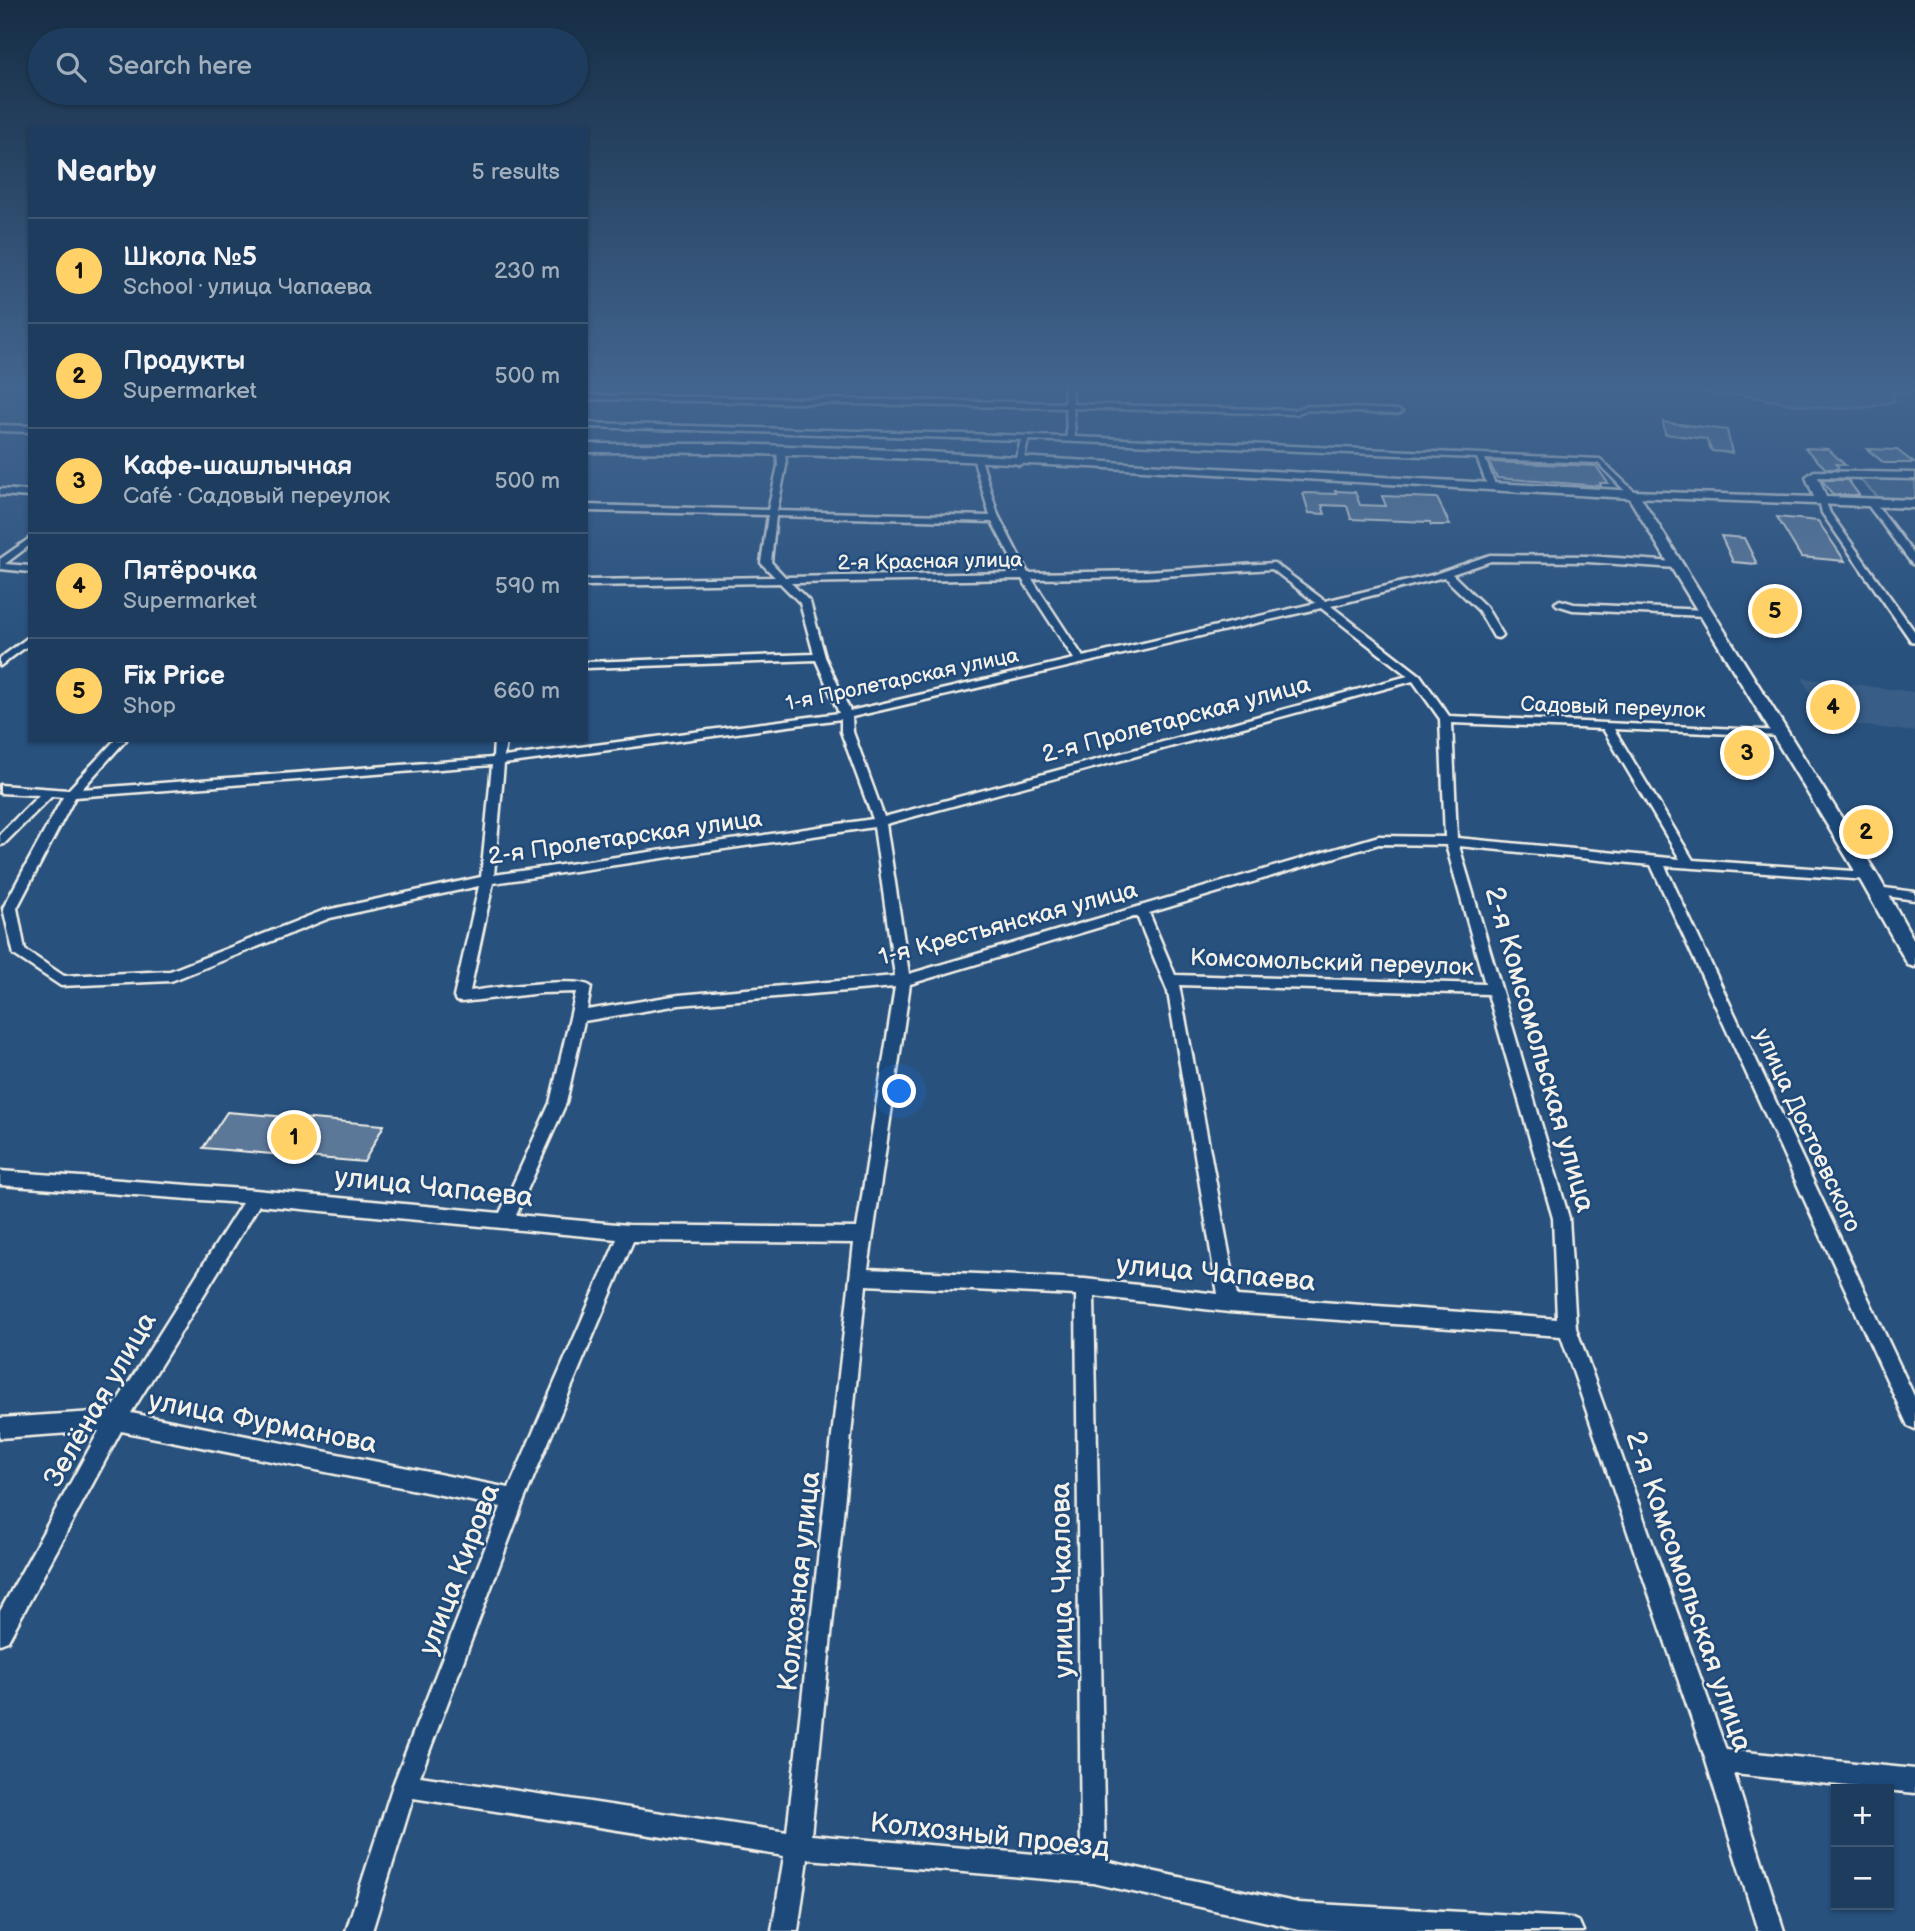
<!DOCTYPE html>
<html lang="en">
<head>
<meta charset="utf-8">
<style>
  body { margin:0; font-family:"Balsamiq Sans",sans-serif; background:#264464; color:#f1f3f6 }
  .controls { position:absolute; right:21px; bottom:21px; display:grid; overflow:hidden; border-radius:0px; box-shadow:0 2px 5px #0004 }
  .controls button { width:63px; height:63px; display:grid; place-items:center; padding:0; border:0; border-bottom:2px solid #3c5673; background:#1e3d5e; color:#f1f3f6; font:35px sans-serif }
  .you { position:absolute; left:900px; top:1092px; width:24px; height:24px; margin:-18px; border:5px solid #fff; border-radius:50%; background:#1a73e8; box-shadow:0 0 0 10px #1a73e833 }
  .badge { display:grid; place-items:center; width:46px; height:46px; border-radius:50%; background:#ffd166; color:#111; font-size:23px; font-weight:700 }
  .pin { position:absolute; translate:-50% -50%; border:4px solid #fff; box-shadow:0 2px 7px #0006 }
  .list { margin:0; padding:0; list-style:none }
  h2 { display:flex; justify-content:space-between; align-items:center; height:91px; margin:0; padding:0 28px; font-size:30px }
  h2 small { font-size:23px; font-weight:400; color:#a1aebc }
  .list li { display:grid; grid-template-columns:46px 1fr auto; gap:21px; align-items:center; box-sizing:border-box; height:105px; padding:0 28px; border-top:2px solid #3c5673 }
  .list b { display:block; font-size:26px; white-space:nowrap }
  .list p { margin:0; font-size:23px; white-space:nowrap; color:#a1aebc }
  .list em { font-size:23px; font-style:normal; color:#a1aebc }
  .icon { flex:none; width:38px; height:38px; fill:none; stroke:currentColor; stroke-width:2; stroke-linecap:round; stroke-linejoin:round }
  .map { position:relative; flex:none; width:1915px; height:1931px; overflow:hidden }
  .search { position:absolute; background:#1e3d5e; box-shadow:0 2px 5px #0004; left:28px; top:28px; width:560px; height:77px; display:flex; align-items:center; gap:18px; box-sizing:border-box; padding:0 24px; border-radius:38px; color:#a1aebc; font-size:26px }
  .panel { position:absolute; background:#1e3d5e; box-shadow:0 2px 5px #0004; left:28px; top:126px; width:560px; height:616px; border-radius:0px }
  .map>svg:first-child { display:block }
</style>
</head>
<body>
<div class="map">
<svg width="1915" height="1931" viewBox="0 0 1915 1931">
  <rect width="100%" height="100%" fill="#28517e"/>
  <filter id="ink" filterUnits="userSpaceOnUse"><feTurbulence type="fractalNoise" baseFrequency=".0143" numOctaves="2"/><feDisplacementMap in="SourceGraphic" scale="14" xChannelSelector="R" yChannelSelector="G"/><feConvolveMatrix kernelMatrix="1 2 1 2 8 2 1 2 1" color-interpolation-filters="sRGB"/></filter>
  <g filter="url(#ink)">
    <polygon fill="#375d86" points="1802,678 1915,692 1915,732 1825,721"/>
    <g fill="#45688e" stroke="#9cacbb" stroke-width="2">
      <path d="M1555,384h310l47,2 3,6 -24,1 4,8c-50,17 -104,2 -155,-6 -18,-2 -30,2 -46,-8z"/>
      <polygon points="1857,477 1915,479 1915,499 1879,498"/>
    </g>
    <g fill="#5b7899" stroke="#f4f1e8" stroke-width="2">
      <polygon points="1663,422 1727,430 1732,453 1712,451 1706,439 1665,434"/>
      <polygon points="1805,448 1828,449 1845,465 1836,464 1839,469 1826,469"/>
      <polygon points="1867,449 1897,450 1914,463 1884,463"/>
      <polygon points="1489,462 1596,466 1608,483 1600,483 1601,486 1497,478"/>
      <polygon points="1822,480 1848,480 1859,495 1833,495"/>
      <polygon points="1335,491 1355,492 1360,505 1386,506 1382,496 1437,498 1450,525 1431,525 1430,522 1351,519 1347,506 1322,505 1325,514 1309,513 1303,493 1336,494"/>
      <polygon points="1777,517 1818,521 1845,561 1801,557"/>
      <polygon points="1721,536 1744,538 1757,564 1733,562"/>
      <polygon points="227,1112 384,1125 364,1162 203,1148"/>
    </g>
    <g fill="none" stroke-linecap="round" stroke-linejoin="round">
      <g stroke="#f4f1e8" stroke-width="5">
        <g id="minor">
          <polygon points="1064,384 1072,384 1073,404 1295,410 1305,406 1398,410 1402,412 1398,414 1306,410 1296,414 1073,408 1075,437 1600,459 1637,494 1630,496 1598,463 1485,459 1496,487 1492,490 1488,487 1477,458 1028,440 1023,463 1019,465 1015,463 1021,440 586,427 586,423 1067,437 1066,408 586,399 586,395 1065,403"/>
          <path d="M781,447l4,2 1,17 -9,45 213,5 -16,-55 7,-2 17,56 30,58 119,-2 127,-8 51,38 107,-26 58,-20 98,1 88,6 5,3 -5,3 -88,-6 -97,-1 -39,13 34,33 17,28 -5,3 -4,-1 -15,-26 -35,-34 -113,29 89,69 29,41 335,15v4l-4,1 -166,-7 79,131 175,12 6,4 -6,4 -203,-14 250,532v31l-7,-3 -257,-561 -192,-19 110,372 7,110 150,422 189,19v24l-181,-19 50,157h-26l-52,-170 -145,-425 -332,-24 -135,-16 11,565 194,42 271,15 9,4 4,9h-241l-43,-2 -206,-46 -285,-24 -10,72h-26l12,-75 -371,-58 -41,133h-26l47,-146 108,-278 -380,-76 -113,210 -8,3v-33l99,-180 -99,7v-20l111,-7 131,-208 -242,-18v-14l255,19 245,23 50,-110 26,-111 -34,1 -81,9 -5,-1 -2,-4 25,-111 -149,32 -159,63 -110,5 -47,-31 -11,-47 60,-111 -11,-1 -48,48 -4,1v-11l39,-39 -39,-2v-8l68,5 47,-50h11l-44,49 411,-31 1,-18h12l-2,17 335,-44 -23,-53 -230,8v-6l228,-8 -14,-51 -20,-20 -194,3v-6l189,-3 -14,-14 7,-48 -182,-4v-6l182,5 10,-44 -1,-17zM776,516l216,6 27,51 -234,4 -14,-15zM1272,569l44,34 -233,54 -51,-78 115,-2zM1022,579l52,80 -224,52 -25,-54 -15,-55 -19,-19zM1321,608l87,68 -524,141 -31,-85 -1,-15zM1413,681l27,38 5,118 -66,-1 -470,138 -23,-150zM841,719v13l32,87 -379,56 10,-111zM1452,723l151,6 77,130 -223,-21zM492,765l-11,112 -159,34 -152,60 -106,5 -39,-26 -8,-42 58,-111zM874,827l21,149 -216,19 -92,15 4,-23c-10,-12 -101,2 -121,4l23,-108zM1379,844l67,1 39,139 -310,-9 -26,-62zM1137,916l31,76 50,302 -133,-15 -217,-10 42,-285zM1179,985l309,9 65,224 4,101 -320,-23zM895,987l-38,241 -229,-3 -112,-10 50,-112 18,-82 95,-16zM259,1205l358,34 -108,249 -378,-75zM633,1241l221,2 -67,589 -367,-56 104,-276zM866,1285l210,10 5,563 -270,-23z"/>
          <polygon points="0,489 30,491 30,497 0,495"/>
          <polygon points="1819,500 1825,500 1830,513 1915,632 1915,642 1911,641 1822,513"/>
          <polygon points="1867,500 1873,500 1915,556 1915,565 1912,564 1867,504"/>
          <polygon points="30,538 30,545 5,564 30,566 30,572 0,569 0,559"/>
          <polygon points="1560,600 1574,604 1705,610 1710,613 1705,616 1573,610 1557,605 1555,603"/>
          <polygon points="30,636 30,644 0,666 0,658"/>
          <polygon points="1877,887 1915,892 1915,900 1872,894 1870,891"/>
        </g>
      </g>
      <g stroke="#f4f1e8" stroke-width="5">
        <polygon id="tertiary" points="1814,471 1915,473 1915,479 1818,477 1826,497 1915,500 1915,508 1633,497 1627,494 1633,491 1814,497 1806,477"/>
      </g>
      <g stroke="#f4f1e8" stroke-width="5">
        <g id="secondary">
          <polygon points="0,425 30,426 30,432 0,431"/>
          <path d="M586,444h147l138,5 766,42 241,385 37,66v25l-7,-2 -50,-89 -229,-378c-347,-19 -695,-46 -1043,-46z"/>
        </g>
      </g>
      <use href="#minor" fill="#1f4a7a" fill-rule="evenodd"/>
      <use href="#tertiary" fill="#1f4a7a" fill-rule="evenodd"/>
      <use href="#secondary" fill="#1f4a7a" fill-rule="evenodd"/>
    </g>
  </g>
  <linearGradient id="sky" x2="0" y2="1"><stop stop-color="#162d45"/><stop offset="0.59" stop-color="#42658f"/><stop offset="1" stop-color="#42658f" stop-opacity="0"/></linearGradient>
  <rect width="1915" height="655" fill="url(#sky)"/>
  <g text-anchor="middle" stroke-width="5" stroke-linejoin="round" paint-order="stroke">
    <g font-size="21" fill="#f4f1e8" stroke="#1f4a7a">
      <text transform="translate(930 561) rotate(-1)" y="7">2-я Красная улица</text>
      <text transform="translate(902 679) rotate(-12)" y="7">1-я Пролетарская улица</text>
      <text transform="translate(1613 707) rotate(2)" y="7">Садовый переулок</text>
    </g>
    <g font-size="24" fill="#f4f1e8" stroke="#1f4a7a">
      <text transform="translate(1176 719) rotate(-15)" y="8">2-я Пролетарская улица</text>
      <text transform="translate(625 837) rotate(-8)" y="8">2-я Пролетарская улица</text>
      <text transform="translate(1008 923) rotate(-15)" y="8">1-я Крестьянская улица</text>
      <text transform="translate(1332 962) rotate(2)" y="8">Комсомольский переулок</text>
      <text transform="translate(1808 1130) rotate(65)" y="8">улица Достоевского</text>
    </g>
    <g font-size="28" fill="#f4f1e8" stroke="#1f4a7a">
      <text transform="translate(1541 1049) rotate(74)" y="10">2-я Комсомольская улица</text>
      <text transform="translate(434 1186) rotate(6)" y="10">улица Чапаева</text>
      <text transform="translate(1216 1272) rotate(5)" y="10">улица Чапаева</text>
      <text transform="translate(99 1399) rotate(-60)" y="10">Зелёная улица</text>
      <text transform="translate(263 1421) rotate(11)" y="10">улица Фурманова</text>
      <text transform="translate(458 1569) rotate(-69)" y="10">улица Кирова</text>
      <text transform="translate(1061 1580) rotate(-91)" y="10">улица Чкалова</text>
      <text transform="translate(798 1581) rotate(-84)" y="10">Колхозная улица</text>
      <text transform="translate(1690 1591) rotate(71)" y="10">2-я Комсомольская улица</text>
      <text transform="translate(990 1834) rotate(6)" y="10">Колхозный проезд</text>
    </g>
  </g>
</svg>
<div class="controls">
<button>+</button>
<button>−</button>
</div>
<div class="you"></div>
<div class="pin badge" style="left:294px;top:1137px">1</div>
<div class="pin badge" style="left:1866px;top:832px">2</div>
<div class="pin badge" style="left:1747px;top:753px">3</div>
<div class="pin badge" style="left:1833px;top:707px">4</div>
<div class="pin badge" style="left:1775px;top:611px">5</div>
<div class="search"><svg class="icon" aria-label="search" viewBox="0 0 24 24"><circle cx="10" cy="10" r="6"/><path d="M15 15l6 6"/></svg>Search here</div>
<section class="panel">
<h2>Nearby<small>5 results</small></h2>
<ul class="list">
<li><span class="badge">1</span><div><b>Школа №5</b><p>School · улица Чапаева</p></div><em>230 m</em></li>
<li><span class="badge">2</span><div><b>Продукты</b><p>Supermarket</p></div><em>500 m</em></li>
<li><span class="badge">3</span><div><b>Кафе-шашлычная</b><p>Café · Садовый переулок</p></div><em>500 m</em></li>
<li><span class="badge">4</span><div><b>Пятёрочка</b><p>Supermarket</p></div><em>590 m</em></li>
<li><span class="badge">5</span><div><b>Fix Price</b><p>Shop</p></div><em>660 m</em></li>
</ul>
</section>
</div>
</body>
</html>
